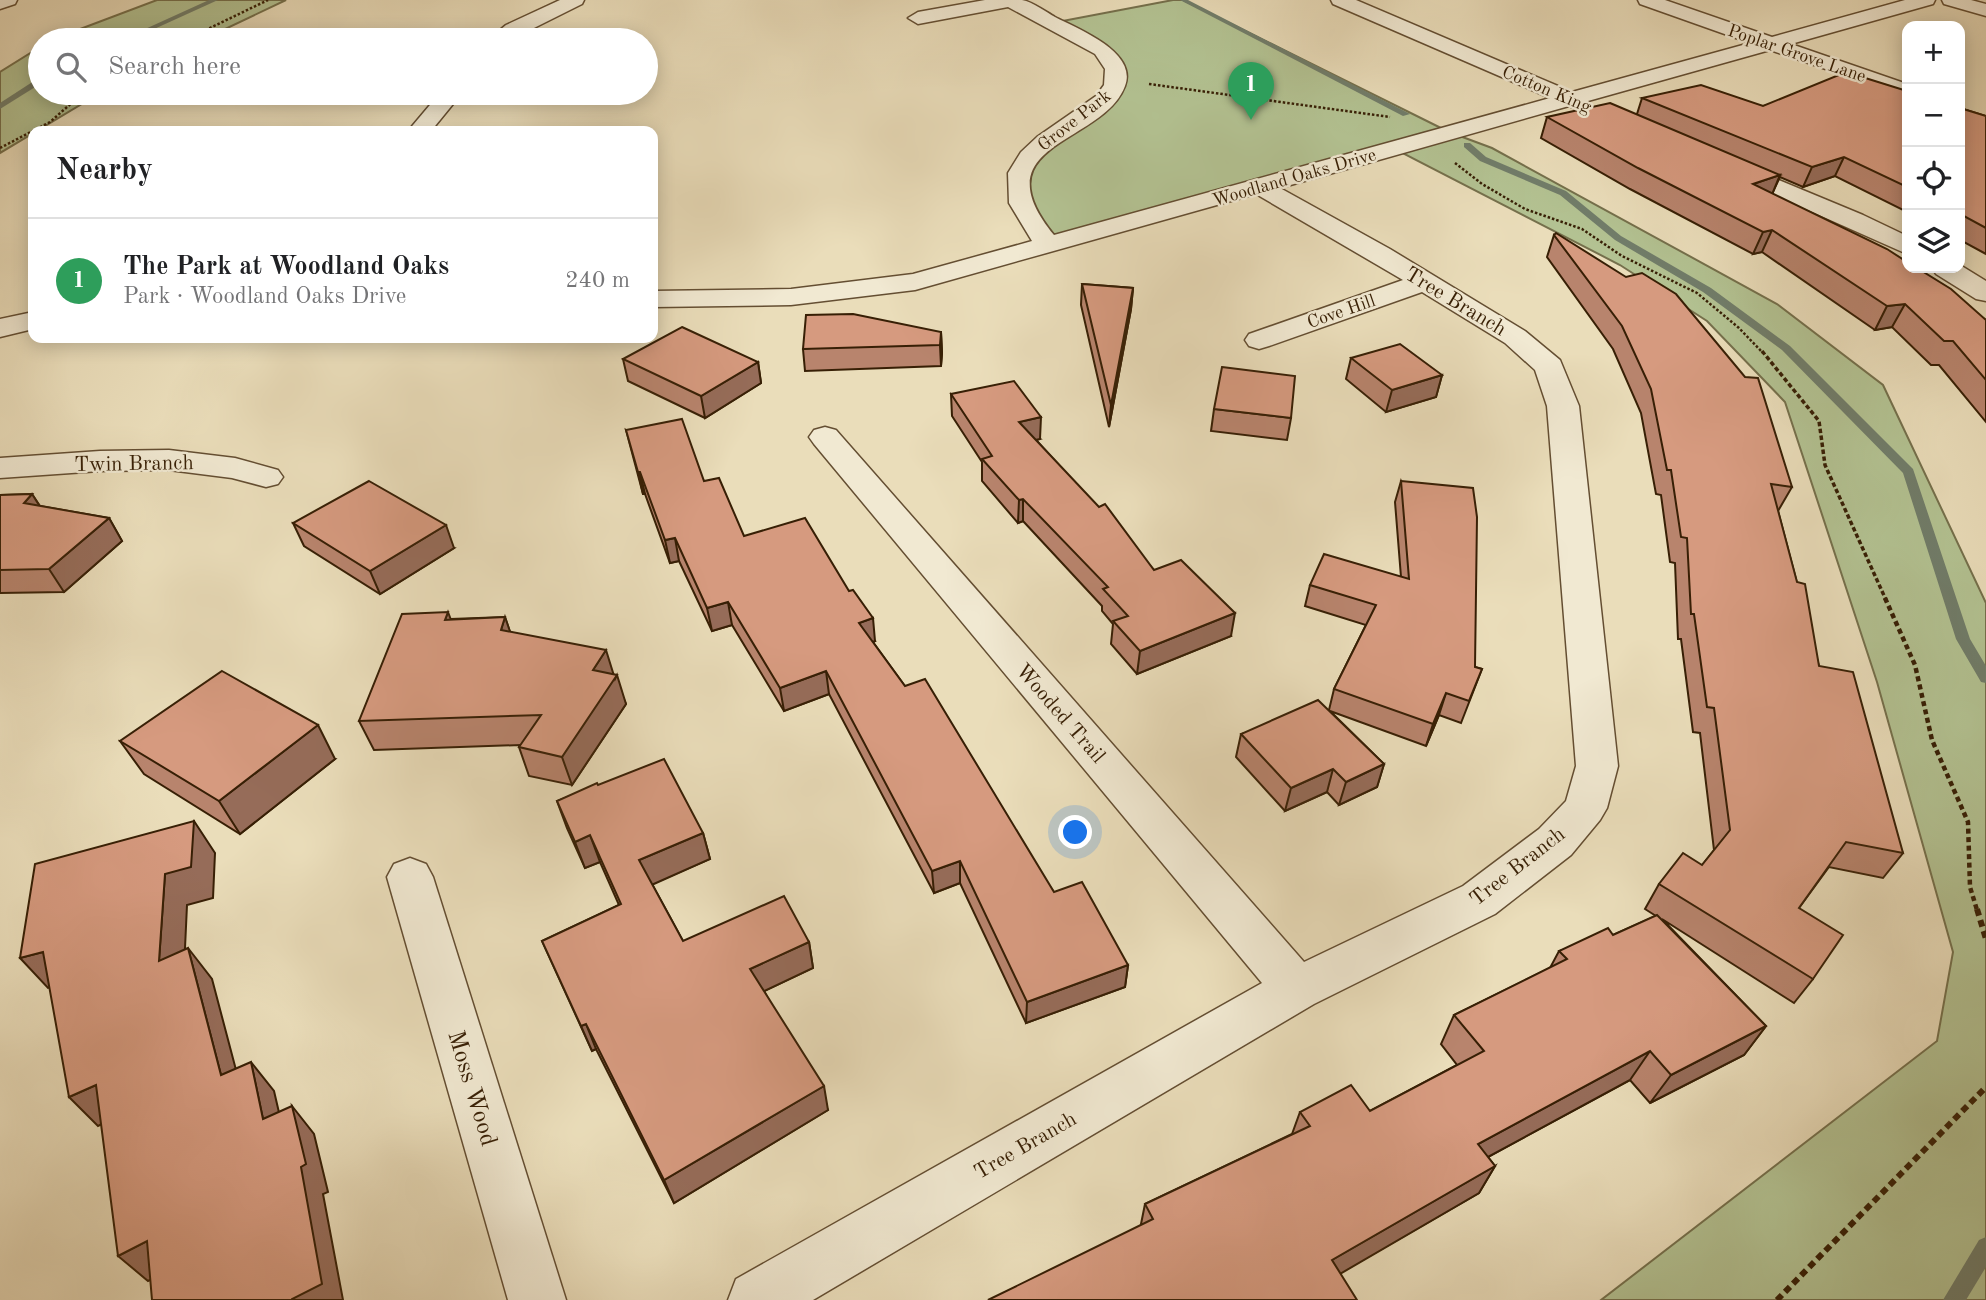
<!DOCTYPE html>
<html lang="en">
<head>
<meta charset="utf-8">
<style>
  body { margin:0; font-family:"Old Standard TT",serif; background:#f6f6f6; color:#202124 }
  .controls { position:absolute; right:21px; top:21px; display:grid; overflow:hidden; border-radius:14px; box-shadow:0 4px 18px #0003 }
  .controls button { width:63px; height:63px; display:grid; place-items:center; padding:0; border:0; border-bottom:2px solid #e0e0e0; background:#fff; color:#202124; font:35px sans-serif }
  .you { position:absolute; left:1076px; top:833px; width:24px; height:24px; margin:-18px; border:5px solid #fff; border-radius:50%; background:#1a73e8; box-shadow:0 0 0 10px #1a73e833 }
  .badge { display:grid; place-items:center; width:46px; height:46px; border-radius:50%; background:#b45309; color:#fff; font-size:23px; font-weight:700 }
  .pin { position:absolute; translate:-50% -58px; filter:drop-shadow(0 2px 4px #0008) }
  .pin::after { content:''; position:absolute; top:37px; width:24px; height:21px; background:inherit; clip-path:polygon(0 0,100% 0,50% 100%) }
  .list { margin:0; padding:0; list-style:none }
  h2 { display:flex; justify-content:space-between; align-items:center; height:91px; margin:0; padding:0 28px; font-size:30px }
  h2 small { font-size:23px; font-weight:400; color:#757577 }
  .list li { display:grid; grid-template-columns:46px 1fr auto; gap:21px; align-items:center; box-sizing:border-box; height:126px; padding:0 28px; border-top:2px solid #e0e0e0 }
  .list b { display:block; font-size:26px; white-space:nowrap }
  .list p { margin:0; font-size:23px; white-space:nowrap; color:#757577 }
  .list em { font-size:23px; font-style:normal; color:#757577 }
  .icon { flex:none; width:38px; height:38px; fill:none; stroke:currentColor; stroke-width:2; stroke-linecap:round; stroke-linejoin:round }
  .map { position:relative; flex:none; width:1986px; height:1300px; overflow:hidden }
  .search { position:absolute; background:#fff; box-shadow:0 4px 18px #0003; left:28px; top:28px; width:630px; height:77px; display:flex; align-items:center; gap:18px; box-sizing:border-box; padding:0 24px; border-radius:38px; color:#757577; font-size:26px }
  .panel { position:absolute; background:#fff; box-shadow:0 4px 18px #0003; left:28px; top:126px; width:630px; height:217px; border-radius:14px }
  .map>svg:first-child { display:block }
</style>
</head>
<body>
<div class="map">
<svg width="1986" height="1300" viewBox="0 0 1986 1300">
  <rect width="100%" height="100%" fill="#eaddba"/>
  <filter id="stains"><feTurbulence type="fractalNoise" baseFrequency=".00286" numOctaves="4"/><feColorMatrix values="0 0 0 0 .2 0 0 0 0 .09 0 0 0 0 .02 0 0 0 .5 -.17"/></filter>
  <radialGradient id="worn" r=".72"><stop offset=".6" stop-color="#630" stop-opacity="0"/><stop offset="1" stop-color="#630" stop-opacity=".3"/></radialGradient>
  <g fill="#b3c292" stroke="#75704c" stroke-width="2">
    <polygon points="157,0 286,0 202,40 51,40"/>
    <polygon points="1173,0 1183,0 1449,132 1492,148 1777,304 1883,385 1986,603 1986,1300 1601,1300 1937,1041 1953,952 1877,682 1785,402 1707,321 1620,265 1393,148 1049,246 1020,200 1031,155 1096,107 1114,61 1052,23"/>
    <polygon points="40,47 40,93 100,93 0,153 0,72"/>
  </g>
  <g fill="none" stroke-linecap="round" stroke-linejoin="round">
    <g fill="#717d6a" fill-rule="evenodd">
      <polygon points="209,0 218,0 130,40 121,40"/>
      <polygon points="1180,0 1188,0 1410,114 1403,116"/>
      <polygon points="37,79 40,79 40,84 0,109 0,103"/>
      <polygon points="1464,143 1470,143 1486,157 1566,191 1621,236 1711,288 1790,346 1913,469 1970,639 1986,666 1986,683 1981,682 1956,639 1903,473 1782,350 1703,292 1615,240 1560,195 1480,161 1464,147"/>
      <polygon points="1986,1237 1986,1267 1966,1300 1943,1300 1979,1240"/>
    </g>
    <g stroke="#644e32" stroke-width="3">
      <g id="minor">
        <polygon points="0,0 17,0 15,4 0,9"/>
        <polygon points="560,0 584,0 582,4 510,40 488,40 506,25"/>
        <path d="M985,0c12,0 26,0 37,0 11,2 24,12 33,17 23,12 83,35 70,69 -22,59 -147,56 -71,149l496,-137 -217,-94 -2,-4h25l216,92 178,-49 -110,-39 -2,-4h27l107,37 133,-37h30l-2,4 -142,40 116,40v13l-137,-47 -182,51 -1,7 -8,2 -10,-4 -289,82 110,61 135,82 35,29 19,46 39,360 -11,42 -7,12 -29,35 -76,59 -181,90 -501,296h-85l8,-21 526,-296 -448,-539 -5,-7 5,-7 11,-3 11,3 468,532 159,-76 76,-57 27,-28 10,-35 -29,-360 -12,-36 -30,-27 -83,-51 -153,54 -10,3 -10,-3 -4,-6 4,-6 154,-54 -147,-86 -341,96 -124,15 -138,2v-16l138,-2 122,-15 119,-33 -23,-38 -1,-30 13,-21 16,-15 59,-41 8,-11 1,-16 -10,-15 -87,-47 -90,17 -10,-6 10,-6z"/>
        <polygon points="1942,0 1971,0 1986,4 1986,16 1944,4"/>
        <polygon points="440,93 462,93 431,131 408,131"/>
        <polygon points="1728,159 1863,215 1907,236 1907,254 1720,171 1716,166 1720,161"/>
        <polygon points="1960,265 1986,281 1986,301 1976,299 1936,274 1932,268 1960,268"/>
        <polygon points="33,312 33,329 0,337 0,319"/>
        <polygon points="169,450 235,458 278,470 283,477 278,484 266,487 232,478 169,470 100,471 0,478 0,458 100,451"/>
        <polygon points="410,858 426,864 433,877 566,1300 508,1300 387,877 394,864"/>
      </g>
    </g>
    <g stroke="#371f05" stroke-width="2.5" stroke-dasharray="2.5 2" stroke-linecap="butt">
      <polyline points="185,40 268,0"/>
      <polyline points="1149,84 1390,117"/>
      <polyline points="0,148 50,122 83,93"/>
      <polyline points="1455,163 1482,184 1525,209 1582,229 1622,256 1697,293 1739,328 1763,353"/>
    </g>
    <polyline stroke="#371f05" stroke-width="3.5" stroke-dasharray="4.5 2.5" stroke-linecap="butt" points="1762,351 1819,421 1825,465 1886,600"/>
    <polyline stroke="#371f05" stroke-width="4.5" stroke-dasharray="5 3.5" stroke-linecap="butt" points="1885,598 1915,665 1932,740 1968,822 1970,887 1977,910"/>
    <g stroke="#371f05" stroke-width="6" stroke-dasharray="7 4.5" stroke-linecap="butt">
      <polyline points="1977,909 1986,939"/>
      <polyline points="1777,1300 1986,1087"/>
    </g>
    <use href="#minor" fill="#f1e9d2" fill-rule="evenodd"/>
  </g>
  <g fill="#b8846d" stroke="#371f05" stroke-width="2">
    <polygon points="1907,91 1907,212 1835,176 1803,187 1780,177 1772,194 1986,320 1986,422 1939,365 1931,365 1892,327 1875,330 1762,252 1753,254 1630,189 1541,138 1547,117 1637,114 1642,98 1763,106"/>
    <polygon points="1960,108 1986,116 1986,254 1960,240"/>
    <polygon points="1554,235 1792,487 1778,511 1819,666 1903,853 1883,878 1829,867 1799,908 1813,979 1794,1003 1662,919 1766,1026 1744,1055 1650,1103 1630,1080 1488,1157 1495,1166 1479,1193 1340,1273 1141,1224 1145,1204 1292,1134 1300,1112 1370,1111 1457,1065 1441,1044 1454,1015 1550,968 1559,951 1613,935 1656,916 1645,909 1659,884 1702,865 1714,850 1700,733 1693,732 1681,639 1678,639 1675,563 1670,562 1661,495 1656,494 1641,413 1613,349 1547,257"/>
    <polygon points="1082,284 1133,288 1131,309 1109,427 1081,305"/>
    <polygon points="941,332 942,353 941,366 805,371 803,349"/>
    <polygon points="1351,358 1442,375 1436,397 1386,412 1346,379"/>
    <polygon points="623,359 758,362 761,383 705,418 628,381"/>
    <polygon points="951,394 1040,439 1036,440 1154,570 1231,636 1137,674 1111,644 1113,624 1102,611 1102,606 1023,521 1018,523 982,481 982,462 952,416"/>
    <polygon points="1214,409 1291,418 1287,440 1211,431"/>
    <polygon points="626,430 704,481 744,536 875,641 873,642 1054,892 1128,965 1125,987 1026,1023 960,883 934,893 829,694 784,711 732,625 712,631 679,561 670,563 645,494 643,494"/>
    <polygon points="1401,481 1475,667 1482,669 1461,723 1439,715 1426,746 1330,711 1384,764 1377,787 1339,805 1327,792 1285,811 1236,757 1241,734 1329,710 1334,689 1366,625 1305,606 1310,585 1401,577 1395,502"/>
    <polygon points="32,494 40,506 109,518 122,541 64,592 0,593 0,495"/>
    <polygon points="293,523 454,548 380,594 304,546"/>
    <polygon points="505,617 510,632 613,674 626,704 572,785 529,776 519,747 520,745 374,750 359,721 451,619"/>
    <polygon points="120,741 335,759 240,834 144,774"/>
    <polygon points="598,785 703,833 710,859 652,884 683,941 809,942 813,968 764,991 828,1110 674,1203 596,1049 592,1051 542,941 619,905 600,862 585,868 567,828 557,801"/>
  </g>
  <g fill="#966c59" stroke="#371f05" stroke-width="2">
    <polygon points="1844,157 1835,176 1803,187 1812,167"/>
    <polygon points="1780,175 1771,197 1753,184"/>
    <polygon points="1772,230 1762,252 1753,254 1763,232"/>
    <polygon points="1133,288 1131,309 1109,427 1111,405"/>
    <polygon points="1905,304 1892,327 1875,330 1887,306"/>
    <polygon points="941,332 942,353 941,366 940,345"/>
    <polygon points="758,362 761,383 705,418 701,396"/>
    <polygon points="1442,375 1436,397 1386,412 1392,390"/>
    <polygon points="1041,417 1040,439 1018,444 1019,422"/>
    <polygon points="638,472 640,472 645,494 643,494"/>
    <polygon points="32,494 46,516 24,503"/>
    <polygon points="1023,499 1023,521 1018,523 1019,500"/>
    <polygon points="109,518 122,541 64,592 49,569"/>
    <polygon points="446,525 454,548 380,594 370,571"/>
    <polygon points="675,538 679,561 670,563 665,540"/>
    <polygon points="728,602 732,625 712,631 707,608"/>
    <polygon points="448,612 459,641 445,620"/>
    <polygon points="1235,613 1231,636 1137,674 1140,651"/>
    <polygon points="505,617 515,646 501,630"/>
    <polygon points="873,618 875,641 862,646 859,623"/>
    <polygon points="606,650 615,679 617,675 626,704 572,785 562,757 593,670"/>
    <polygon points="826,671 829,694 784,711 780,688"/>
    <polygon points="1446,693 1439,715 1426,746 1433,724"/>
    <polygon points="318,725 335,759 240,834 219,801"/>
    <polygon points="1384,764 1377,787 1339,805 1346,782"/>
    <polygon points="1333,769 1327,792 1285,811 1291,788"/>
    <polygon points="194,821 215,853 213,898 187,905 183,991 159,961 165,874"/>
    <polygon points="703,833 710,859 647,887 639,860"/>
    <polygon points="590,835 600,862 585,868 575,842"/>
    <polygon points="960,861 960,883 934,893 932,871"/>
    <polygon points="809,942 813,968 756,995 750,969"/>
    <polygon points="188,948 212,979 245,1104 221,1075"/>
    <polygon points="43,952 71,982 48,988 20,958"/>
    <polygon points="1128,965 1125,987 1026,1023 1027,1002"/>
    <polygon points="586,1024 596,1049 592,1051 581,1026"/>
    <polygon points="1766,1026 1744,1055 1650,1103 1671,1075"/>
    <polygon points="1650,1051 1630,1080 1462,1171 1478,1144"/>
    <polygon points="251,1062 274,1091 287,1147 263,1119"/>
    <polygon points="96,1085 124,1113 98,1126 69,1097"/>
    <polygon points="824,1086 828,1110 674,1203 664,1180"/>
    <polygon points="292,1106 314,1134 328,1192 323,1194 343,1300 292,1300 301,1167"/>
    <polygon points="1495,1166 1479,1193 1321,1285 1332,1260"/>
    <polygon points="147,1241 176,1267 148,1281 118,1256"/>
  </g>
  <g fill="#d69a7f" stroke="#371f05" stroke-width="2">
    <polygon points="1846,72 1907,91 1907,187 1844,157 1812,167 1642,98 1701,85 1763,106"/>
    <polygon points="1610,103 1780,175 1753,184 1887,249 1907,262 1907,268 1917,268 1951,289 1986,320 1986,380 1953,341 1944,341 1905,304 1887,306 1772,230 1763,232 1638,168 1547,117"/>
    <polygon points="1960,108 1986,116 1986,228 1960,214"/>
    <polygon points="1556,233 1626,277 1642,273 1676,294 1745,377 1758,378 1792,487 1771,484 1797,582 1805,584 1819,666 1853,672 1903,853 1846,842 1799,908 1843,935 1813,979 1659,884 1683,853 1702,865 1730,830 1714,708 1707,707 1694,614 1691,614 1687,538 1681,537 1671,470 1667,470 1651,389 1622,326 1554,235"/>
    <polygon points="1082,284 1133,288 1111,405"/>
    <polygon points="853,314 941,332 940,345 803,349 806,315"/>
    <polygon points="682,327 758,362 701,396 623,359"/>
    <polygon points="1400,344 1442,375 1392,390 1351,358"/>
    <polygon points="1222,367 1295,376 1291,418 1214,409"/>
    <polygon points="1014,381 1041,417 1019,422 1099,507 1105,504 1154,570 1181,560 1235,613 1140,651 1113,621 1128,616 1103,589 1108,587 1023,499 1019,500 982,459 992,456 951,394"/>
    <polygon points="682,419 704,481 719,478 744,536 805,518 849,591 853,590 873,618 859,623 905,686 925,679 1054,892 1082,882 1128,965 1027,1002 960,861 932,871 826,671 780,688 728,602 707,608 675,538 665,540 640,472 638,472 626,430"/>
    <polygon points="369,481 446,525 370,571 293,523"/>
    <polygon points="1401,481 1473,488 1477,517 1475,667 1482,669 1469,701 1446,693 1433,724 1334,689 1376,605 1310,585 1324,554 1409,579"/>
    <polygon points="32,494 24,503 109,518 49,569 0,570 0,495"/>
    <polygon points="448,612 445,620 505,617 501,630 606,650 593,670 617,675 562,757 519,747 541,715 359,721 402,614"/>
    <polygon points="222,671 318,725 219,801 120,741"/>
    <polygon points="1318,700 1384,764 1346,782 1333,769 1291,788 1241,734"/>
    <polygon points="664,759 703,833 639,860 683,941 784,896 809,942 750,969 824,1086 664,1180 586,1024 581,1026 542,941 621,904 590,835 575,842 557,801 597,783 598,785"/>
    <polygon points="194,821 191,867 165,874 159,961 188,948 221,1075 251,1062 263,1119 292,1106 306,1164 301,1167 322,1284 292,1299 292,1300 152,1300 147,1241 118,1256 96,1085 69,1097 43,952 20,958 35,864"/>
    <polygon points="1657,915 1766,1026 1671,1075 1650,1051 1478,1144 1495,1166 1332,1260 1357,1300 988,1300 1153,1219 1145,1204 1310,1126 1300,1112 1351,1085 1370,1111 1484,1051 1454,1015 1567,959 1559,951 1608,928 1613,935"/>
  </g>
  <g text-anchor="middle" stroke-width="5" stroke-linejoin="round" paint-order="stroke">
    <g font-size="18" fill="#371f05" stroke="#f1e9d2">
      <text transform="translate(1797 53) rotate(19)" y="6">Poplar Grove Lane</text>
      <text transform="translate(1547 89) rotate(23)" y="6">Cotton King</text>
      <text transform="translate(1074 120) rotate(-38)" y="6">Grove Park</text>
      <text transform="translate(1294 177) rotate(-16)" y="6">Woodland Oaks Drive</text>
      <text transform="translate(1341 311) rotate(-19)" y="6">Cove Hill</text>
    </g>
    <g font-size="21" fill="#371f05" stroke="#f1e9d2">
      <text transform="translate(1456 301) rotate(31)" y="7">Tree Branch</text>
      <text transform="translate(134 463) rotate(-1)" y="7">Twin Branch</text>
      <text transform="translate(1061 713) rotate(49)" y="7">Wooded Trail</text>
      <text transform="translate(1517 866) rotate(-38)" y="7">Tree Branch</text>
      <text transform="translate(1025 1145) rotate(-30)" y="7">Tree Branch</text>
    </g>
    <g font-size="24" fill="#371f05" stroke="#f1e9d2">
      <text transform="translate(473 1088) rotate(73)" y="8">Moss Wood</text>
    </g>
  </g>
  <rect width="100%" height="100%" filter="url(#stains)"/>
  <rect width="100%" height="100%" fill="url(#worn)"/>
</svg>
<div class="controls">
<button>+</button>
<button>−</button>
<button><svg class="icon" aria-label="locate" viewBox="0 0 24 24"><circle cx="12" cy="12" r="6"/><path d="M12 2v4M12 18v4M2 12h4M18 12h4"/></svg></button>
<button><svg class="icon" aria-label="layers" viewBox="0 0 24 24"><path d="M12 4l9 5-9 5-9-5zM3 14l9 5 9-5"/></svg></button>
</div>
<div class="you"></div>
<div class="pin badge" style="left:1251px;top:120px;background:#2e9e5b">1</div>
<div class="search"><svg class="icon" aria-label="search" viewBox="0 0 24 24"><circle cx="10" cy="10" r="6"/><path d="M15 15l6 6"/></svg>Search here</div>
<section class="panel">
<h2>Nearby<small></small></h2>
<ul class="list">
<li><span class="badge" style="background:#2e9e5b">1</span><div><b>The Park at Woodland Oaks</b><p>Park · Woodland Oaks Drive</p></div><em>240 m</em></li>
</ul>
</section>
</div>
</body>
</html>
